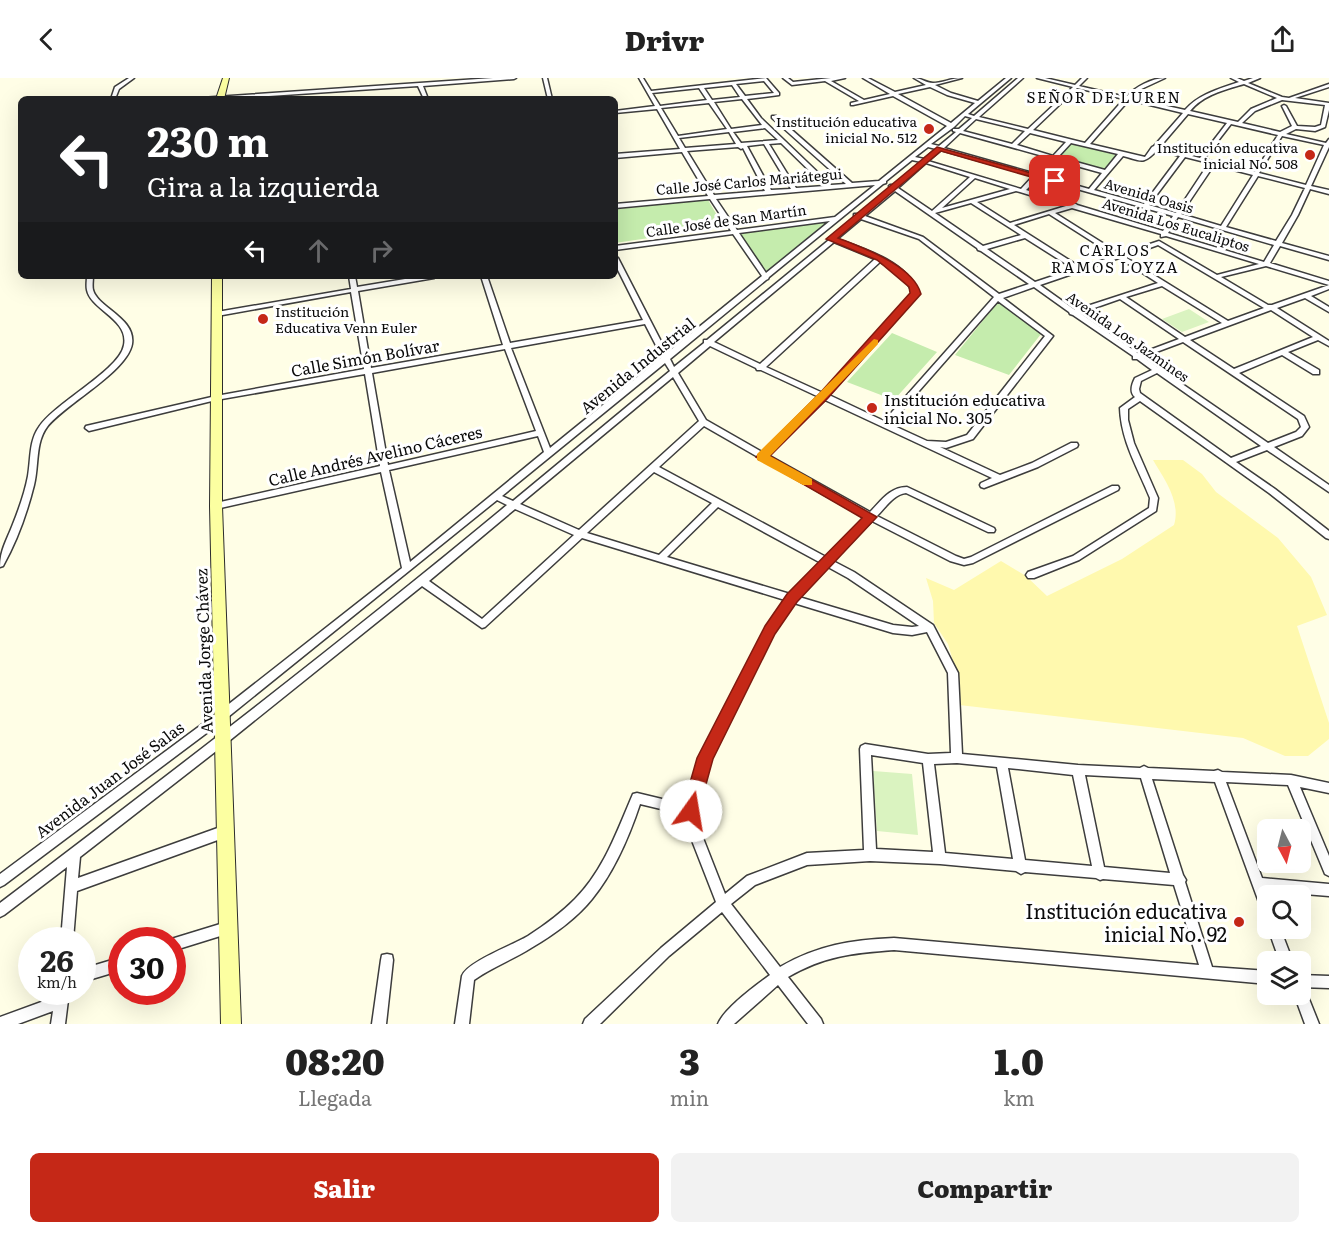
<!DOCTYPE html>
<html lang="es">
<meta charset="utf-8">
<style>
:root{--surface:#fff;--page:#f2f2f2;--text:#222;--muted:#767676;--accent:#c52817}
body{margin:0;font-family:Literata,serif;background:var(--page);color:var(--text);height:100vh;display:flex;flex-direction:column;font-size:22px;white-space:nowrap}
*{box-sizing:border-box;margin:0}
p{font-size:20px;color:var(--muted)}
.icon{flex:none;width:33px;height:33px;fill:none;stroke:currentColor;stroke-width:2;stroke-linecap:round;stroke-linejoin:round}
.map{position:relative;height:946px;overflow:hidden}
.details{display:flex;flex-direction:column;background:var(--surface);flex:1}
.details>*{flex:none}
.banner{position:absolute;left:18px;top:18px;width:600px;height:183px;border-radius:9px;box-shadow:0 6px 24px #0002;background:#202124;color:#fff;overflow:hidden}
.needle{width:39px;rotate:173deg}
.fabs{position:absolute;left:1257px;top:741px;display:grid;gap:12px}
.fabs a{display:grid;place-items:center;width:54px;height:54px;border-radius:9px;background:var(--surface);box-shadow:0 6px 24px #0002;font-size:30px}
.speed{position:absolute;left:18px;top:849px;display:flex;gap:12px;font-size:30px;font-weight:700;text-align:center}
.speed>*{display:grid;place-content:center;width:78px;height:78px;border-radius:50%;background:var(--surface);box-shadow:0 6px 24px #0002;line-height:1}
.speed small{font-size:15px;font-weight:400}
.speed .limit{border:9px solid #d22;background:#fff;color:#111}
.pin{position:absolute;display:grid;place-items:center;width:51px;height:51px;color:#fff;margin:-26px;border-radius:12px;box-shadow:0 3px 9px #0006}
.me{position:absolute;width:66px;margin:-33px;rotate:13deg;stroke-linejoin:round;filter:drop-shadow(0 0 4px #0008)}
.turn{display:flex;align-items:center;gap:21px;height:126px;padding:0 30px;font-size:27px}
.turn .icon{width:78px;height:78px;stroke-width:2.5}
.turn b{display:block;font-size:42px;line-height:51px}
.lanes{display:flex;align-items:center;height:57px;padding:0 30px;background:#0003;justify-content:center;gap:30px;direction:ltr}
.lanes .off{opacity:.35}
.eta{display:flex;justify-content:space-evenly;align-items:center;height:102px;text-align:center}
.eta b{font-size:36px;font-weight:800;line-height:42px}
.action{display:flex;gap:12px;margin-top:auto;padding:12px 30px}
.action a{flex:1;height:69px;border-radius:9px;background:var(--accent);color:#fff;font-size:24px;font-weight:800;line-height:69px;text-align:center}
.action a+a{background:var(--page);color:var(--text)}
header{display:flex;justify-content:space-between;align-items:center;height:78px;padding:0 30px;background:var(--surface);font-size:27px;font-weight:800}
.map>svg:first-child{display:block}
</style>
<header><svg class="icon" aria-label="back" viewBox="0 0 24 24"><path d="M15 5l-7 7 7 7"/></svg>Drivr<svg class="icon" aria-label="share" viewBox="0 0 24 24"><path d="M12 15V3M7 8l5-5 5 5M5 13v7h14v-7"/></svg></header>
<div class="map">
<svg width="1329" height="946" viewBox="0 0 1329 946">
<rect width="100%" height="100%" fill="#fffee6"/>
<path fill="#c5ecad" d="M1071,65L1117,77L1104,91L1057,79Z
M708,122L724,149L615,165V131Z
M828,144L765,195L739,155Z
M998,224L1041,256L1009,297L955,277Z
M892,255L937,274L894,322L847,304Z"/>
<path fill="#fff9ae" d="M1153,382H1183L1202,396L1216,414L1278,460L1311,499L1327,537L1297,548L1329,645V661L1308,678H1285L1243,660L959,627L956,593L948,566L934,545L933,523L926,500L954,512L1001,483L1026,498L1047,518L1122,481L1174,447C1181,424 1165,402 1153,382Z"/>
<path fill="#daf3c0" d="M1189,231L1209,244L1182,254L1162,241Z
M873,693L912,696L918,757L877,753Z"/>
<g fill="none" stroke-linecap="round" stroke-linejoin="round">
<g stroke="#3d3d3d" stroke-width="3">
<path id="street" d="M129,0H134L119,11L115,21H111L115,9Z
M493,0H516L514,1L423,8L428,21H424L418,8L223,21H199L201,20Z
M543,0H547L552,21H548Z
M639,0H643L651,13L766,0L779,15V17L747,21L761,40L831,107L846,106L772,40V38H776L852,105L879,103L947,48L893,18L853,27H851V25L859,23L825,3L792,7L783,0H788L793,4L831,0H845L831,3L864,22L890,16L863,0H868L895,14L926,7L914,0C921,0 926,5 933,5C942,5 952,0 962,0L935,7L951,15L978,23L1006,0H1011L968,36L974,38L1018,0H1023L979,39L1028,51L1073,9L1037,0H1045L1075,7L1082,0H1087L1079,8L1126,19C1135,9 1152,0 1165,0L1137,13L1131,20L1185,32C1199,16 1219,11 1239,4L1231,0H1237L1244,3L1253,0H1260L1248,5L1282,19L1289,20L1329,6V9L1295,20L1329,25V32L1325,49L1315,53L1296,51L1286,56L1326,65L1329,61V69L1311,108L1329,112V116L1310,111L1298,137L1282,165L1329,178V182L1280,168L1270,185L1329,203V207L1266,188L1221,199L1268,227H1272L1329,207V211L1311,218L1329,229V234L1305,220L1277,230L1329,263V268L1318,262L1288,274L1319,292V296H1313L1282,277L1239,295L1304,338L1309,349L1302,358L1274,369L1329,407V414L1267,372L1236,384L1275,411L1329,453V461L1326,460L1269,415L1140,323L1128,331V342L1134,365L1158,420L1156,433L1079,482L1034,500H1028L1026,497L1028,494L1073,478L1149,430L1150,420C1138,390 1121,363 1120,330L1135,319C1129,314 1132,306 1135,300L1152,292L1137,281H1133V278L1073,237L1070,236L1069,234L1034,209L1003,220L1053,258L973,361L946,370L940,369L1000,397L1032,385L1071,365H1077L1078,367L1077,369L1038,389L984,410L981,409L980,407L981,405L992,400L825,322L768,377L870,434C881,423 890,409 907,409L994,450L995,452L994,454H988L906,415C894,416 885,430 877,438L956,478L964,481L971,479L1112,408H1118L1119,410L1118,412L973,485L964,487L950,483L872,443L833,483L854,494L933,547L958,595L962,676L1078,687L1140,690L1144,688L1148,690L1214,693L1218,692L1222,694L1291,697L1329,705V715L1300,709L1329,778V798L1325,796L1288,707L1226,704L1262,800L1329,806V818L1266,813L1268,818V840L1264,838L1215,704L1152,701L1183,797L1186,802L1185,804L1212,889L1268,893V906L894,872C853,875 824,878 788,899L821,941L823,946H808L778,907L734,946H718C724,931 756,907 770,897L722,834L669,878L600,946H583L585,941L661,870L716,824L691,760L686,737L640,726C629,759 614,794 592,821C576,841 553,857 531,870C512,882 492,889 474,902L469,946H455L462,898C467,884 513,867 528,858C545,847 561,835 575,821C604,792 617,753 633,716L637,715L687,727L701,676L767,550L785,522L582,460L485,549L482,550L422,508L229,663L80,779L78,800L226,747L230,749L232,753L230,757L226,759L77,813L73,862H61L67,789L4,837L0,839V825C171,695 342,564 507,427L497,422L228,639L4,807L0,809V796L220,633L402,490L381,394L216,431L212,428L216,425L380,388L365,296L216,322L89,353L85,350L86,348L216,318L364,291L351,214L217,238L214,236L217,234L351,211L349,198H355L357,209L423,198H437L434,200L358,213L371,290L503,267L481,198H487L510,265L643,242L615,186V178L618,180L667,275L762,198L733,156L615,172V168L731,153L710,121L615,130V126L708,118L682,74L615,80V76L680,71L657,31L615,35V33L655,28ZM764,3L774,15L745,18L736,6ZM1244,6L1277,20L1251,31L1238,44L1190,33C1203,17 1224,12 1244,6ZM732,7L740,19L712,22L704,10ZM930,9L947,17L975,25L951,45L898,16ZM699,10L707,22L660,28L652,15ZM1077,10L1124,21L1085,65L1033,52ZM742,21L762,47L731,51L714,24ZM1129,22L1183,35L1154,68L1152,69L1145,79L1090,66ZM1282,22L1325,27L1321,47L1315,49L1297,48L1286,28L1284,27L1282,28L1292,48L1280,54L1242,45L1255,33ZM709,25L727,51L678,58L661,30ZM1188,36L1227,45L1200,80L1159,70ZM965,38L972,40L959,51H953V53L956,54L939,68L931,66L954,49ZM976,41L1025,53L1012,66L963,53ZM1231,46L1278,57L1255,94L1204,81ZM765,50L778,62L741,65L733,54ZM729,54L736,66L685,70L679,60ZM960,55L1050,80L1036,96L944,70ZM1030,55L1066,64L1053,78L1017,67ZM1282,58L1324,67L1306,107L1259,95ZM781,65L825,108L796,110L769,66ZM1071,65L1118,76L1105,92L1058,79ZM764,66L791,111L771,112L747,68ZM738,69L741,71L743,70L765,113L714,117L687,73ZM928,69L936,71L924,81L915,79ZM941,72L1033,98L1021,111L928,83ZM1157,72L1180,78L1144,126L1094,112L1123,78C1140,82 1143,88 1157,72ZM1185,79L1209,85L1176,135L1149,127ZM912,82L921,84L894,107H890L889,108L891,110L860,136H854V138L856,139L832,159L829,160V162L707,262H704V265L674,289L670,281L766,202L768,201L769,199L883,106L886,105V103ZM1055,82L1102,95L1089,111L1040,97ZM926,85L970,99L932,133L898,110ZM1214,87L1253,97L1221,148L1181,136ZM1258,98L1305,110L1292,137L1276,163L1226,149ZM975,100L1010,111L942,130ZM1038,100L1173,138L1163,153L1077,127L1076,126H1072L1026,112ZM875,107L835,139L737,152L716,121ZM895,113L977,170L978,172L981,173L1029,206L999,216L923,159L865,138ZM1016,113L1020,114L1066,128L1010,145L977,124ZM971,125L1021,157L983,168L935,135ZM1072,130L1161,156V159L1166,158L1259,186L1217,197L1159,163L1120,176L1055,135ZM1049,136L1115,178L1080,189L1014,147ZM1178,139L1274,167L1264,184L1168,155ZM861,141L919,161L994,219L884,343L829,317L919,216C909,185 866,171 837,161ZM830,143L766,195L739,155ZM1025,160L1074,191L1035,204L987,171ZM834,164L875,181L760,286L714,264ZM1158,167L1264,230L1228,243L1125,179ZM1119,180L1158,205L1075,232L1040,207ZM880,184C894,192 907,200 913,216L823,315L766,289ZM1162,208L1222,245L1185,259L1126,219ZM1120,221L1179,261L1139,276L1080,235ZM998,223L1045,258L967,357L946,364L927,363L890,346ZM1271,232L1313,259L1234,291L1190,262ZM645,246L662,279L550,370L511,270ZM1183,264L1298,341L1301,349L1296,354L1268,365L1143,279ZM710,268L756,290L757,292H761L819,319L762,374L706,342L678,295ZM505,271L536,353L388,387L372,295ZM665,285L670,293L513,423L502,418ZM1157,295L1261,368L1231,380L1140,315L1139,311L1141,303ZM673,299L699,343L579,452L520,426ZM704,348L758,379L759,381L763,382L865,440L826,479L659,389ZM538,358L544,374L410,484L389,392ZM654,394L712,425L659,477L587,455ZM718,429L821,485L790,516L667,479ZM515,431L574,457L482,541L429,503ZM828,489L848,500L919,548L912,549L893,547L799,519ZM794,525L893,555L912,557L927,554L948,595L951,675L928,676L865,666L861,668L860,671L864,772L807,775L747,798L725,816L703,760L697,733L710,681L773,556ZM871,677L923,685L933,774L876,771ZM957,685L997,689L1013,781L945,775L934,686ZM1008,690L1073,697L1092,788L1025,782ZM1085,697L1141,700L1170,795L1104,789ZM870,783L940,786L1016,793L1021,796L1025,794L1096,800L1100,802L1103,801L1174,807L1199,887L894,860C851,862 818,867 780,889L731,826L755,807L807,787Z
M87,198H93C93,202 92,208 93,212C98,230 136,240 132,266C127,294 65,326 47,349C35,365 39,388 34,407C27,435 17,463 3,488L0,489C0,472 7,462 13,446C19,431 25,414 28,398C31,381 29,363 39,349C56,324 120,292 124,267C129,241 91,232 87,212C86,208 87,202 87,198Z
M230,843L234,845L236,849L234,853L230,855L172,873V862H168Z
M1268,850H1280L1293,884H1280Z
M387,876L392,877L393,882L386,946H372L381,882L382,877Z
M122,879V892L82,904V891Z
M1300,897L1329,898V910L1300,909Z
M1300,910L1305,911L1319,946H1305L1294,916H1300Z
M55,914H69L65,946H51L53,933L18,946H0V939L55,919Z"/>
</g>
<g stroke="#2c2c2c" stroke-width="2">
<path id="secondary" d="M223,0H229L224,21H216Z
M212,198H222V428L241,946H221L210,428Z"/>
</g>
<use href="#street" fill="#fff" fill-rule="evenodd"/>
<use href="#secondary" fill="#fcffa1" fill-rule="evenodd"/>
</g>
<path fill="#c52817" stroke="#801a0f" stroke-width="1.5" d="M937,69L1060,103L1052,105L941,73L838,160C863,170 913,187 921,216L828,320L770,378L877,439L797,524L775,556L713,681L697,739L691,741L685,739L682,733L697,680L765,548L787,516L862,440L756,379L820,315L910,215L909,209L877,182L826,161Z"/>
<path fill="#f59e0b" d="M874,261L878,262V266L770,378L812,401V407H803L757,382V376Z"/>
<g fill="#c52817" stroke="#fff" stroke-width="2">
<circle cx="929" cy="51" r="6"/>
<circle cx="1310" cy="77" r="6"/>
<circle cx="263" cy="241" r="6"/>
<circle cx="872" cy="330" r="6"/>
<circle cx="1239" cy="844" r="6"/>
</g>
<g text-anchor="middle" dominant-baseline="central" stroke-width="6" stroke-linejoin="round" paint-order="stroke">
<g font-size="14" fill="#0a0a0a" stroke="#fff" text-anchor="end">
<text x="917" y="43">Institución educativa<tspan x="917" dy="16">inicial No. 512</tspan></text>
<text x="1298" y="69">Institución educativa<tspan x="1298" dy="16">inicial No. 508</tspan></text>
<text x="275" y="233" text-anchor="start">Institución<tspan x="275" dy="16">Educativa Venn Euler</tspan></text>
</g>
<g font-size="14" fill="#0a0a0a" stroke="#fff">
<text transform="translate(749 103) rotate(-5)">Calle José Carlos Mariátegui</text>
<text transform="translate(1149 117) rotate(16)">Avenida Oasis</text>
<text transform="translate(726 142) rotate(-8)">Calle José de San Martín</text>
<text transform="translate(1176 146) rotate(17)">Avenida Los Eucaliptos</text>
<text transform="translate(1128 258) rotate(35)">Avenida Los Jazmines</text>
</g>
<g font-size="15" letter-spacing="1.5" fill="#0a0a0a" stroke="#fff">
<text x="1104" y="18">SEÑOR DE LUREN</text>
<text x="1115" y="171">CARLOS<tspan x="1115" dy="17">RAMOS LOYZA</tspan></text>
</g>
<g font-size="16" fill="#0a0a0a" stroke="#fff">
<text transform="translate(365 279) rotate(-10)">Calle Simón Bolívar</text>
<text transform="translate(637 287) rotate(-39)">Avenida Industrial</text>
<text transform="translate(375 377) rotate(-13)">Calle Andrés Avelino Cáceres</text>
<text transform="translate(203 573) rotate(-92)">Avenida Jorge Chávez</text>
<text transform="translate(109 701) rotate(-37)">Avenida Juan José Salas</text>
</g>
<g font-size="16" fill="#0a0a0a" stroke="#fff" text-anchor="start">
<text x="884" y="321">Institución educativa<tspan x="884" dy="18">inicial No. 305</tspan></text>
</g>
<g font-size="20" fill="#0a0a0a" stroke="#fff" text-anchor="end">
<text x="1227" y="832">Institución educativa<tspan x="1227" dy="23">inicial No. 92</tspan></text>
</g>
</g>
</svg>
<div class="fabs">
<a><svg class="needle" viewBox="-14 -14 28 28"><path d="M0-13l5 13h-10z" fill="#e53935"/><path d="M0 13l5-13h-10z" fill="#767676"/></svg></a>
<a><svg class="icon" aria-label="search" viewBox="0 0 24 24"><circle cx="10" cy="10" r="6"/><path d="M15 15l6 6"/></svg></a>
<a><svg class="icon" aria-label="layers" viewBox="0 0 24 24"><path d="M12 4l9 5-9 5-9-5zM3 14l9 5 9-5"/></svg></a>
</div>
<div class="speed"><div>26<small>km/h</small></div><div class="limit">30</div></div>
<div class="pin" style="left:1055px;top:103px;background:#d93025"><svg class="icon" aria-label="arrive" viewBox="0 0 24 24"><path d="M6 21V4h12l-3 4 3 4H6"/></svg></div>
<svg class="me" style="left:691px;top:733px" viewBox="-20 -20 40 40"><circle r="19" fill="#fff"/><path d="M0-13L10 11 0 6-10 11z" fill="#c52817"/></svg>
<div class="banner">
<div class="turn"><svg class="icon" aria-label="left" viewBox="0 0 24 24"><path d="M17 20v-9H6M10 6l-5 5 5 5"/></svg><div><b>230 m</b>Gira a la izquierda</div></div>
<div class="lanes"><svg class="icon" aria-label="left" viewBox="0 0 24 24"><path d="M17 20v-9H6M10 6l-5 5 5 5"/></svg><svg class="icon off" aria-label="ahead" viewBox="0 0 24 24"><path d="M12 20V5M6 11l6-6 6 6"/></svg><svg class="icon off" aria-label="right" viewBox="0 0 24 24"><path d="M7 20v-9h11M14 6l5 5-5 5"/></svg></div>
</div>
</div>
<section class="details">
<div class="eta">
<div><b>08:20</b><p>Llegada</p></div>
<div><b>3</b><p>min</p></div>
<div><b>1.0</b><p>km</p></div>
</div>
<div class="action"><a>Salir</a><a>Compartir</a></div>
</section>
